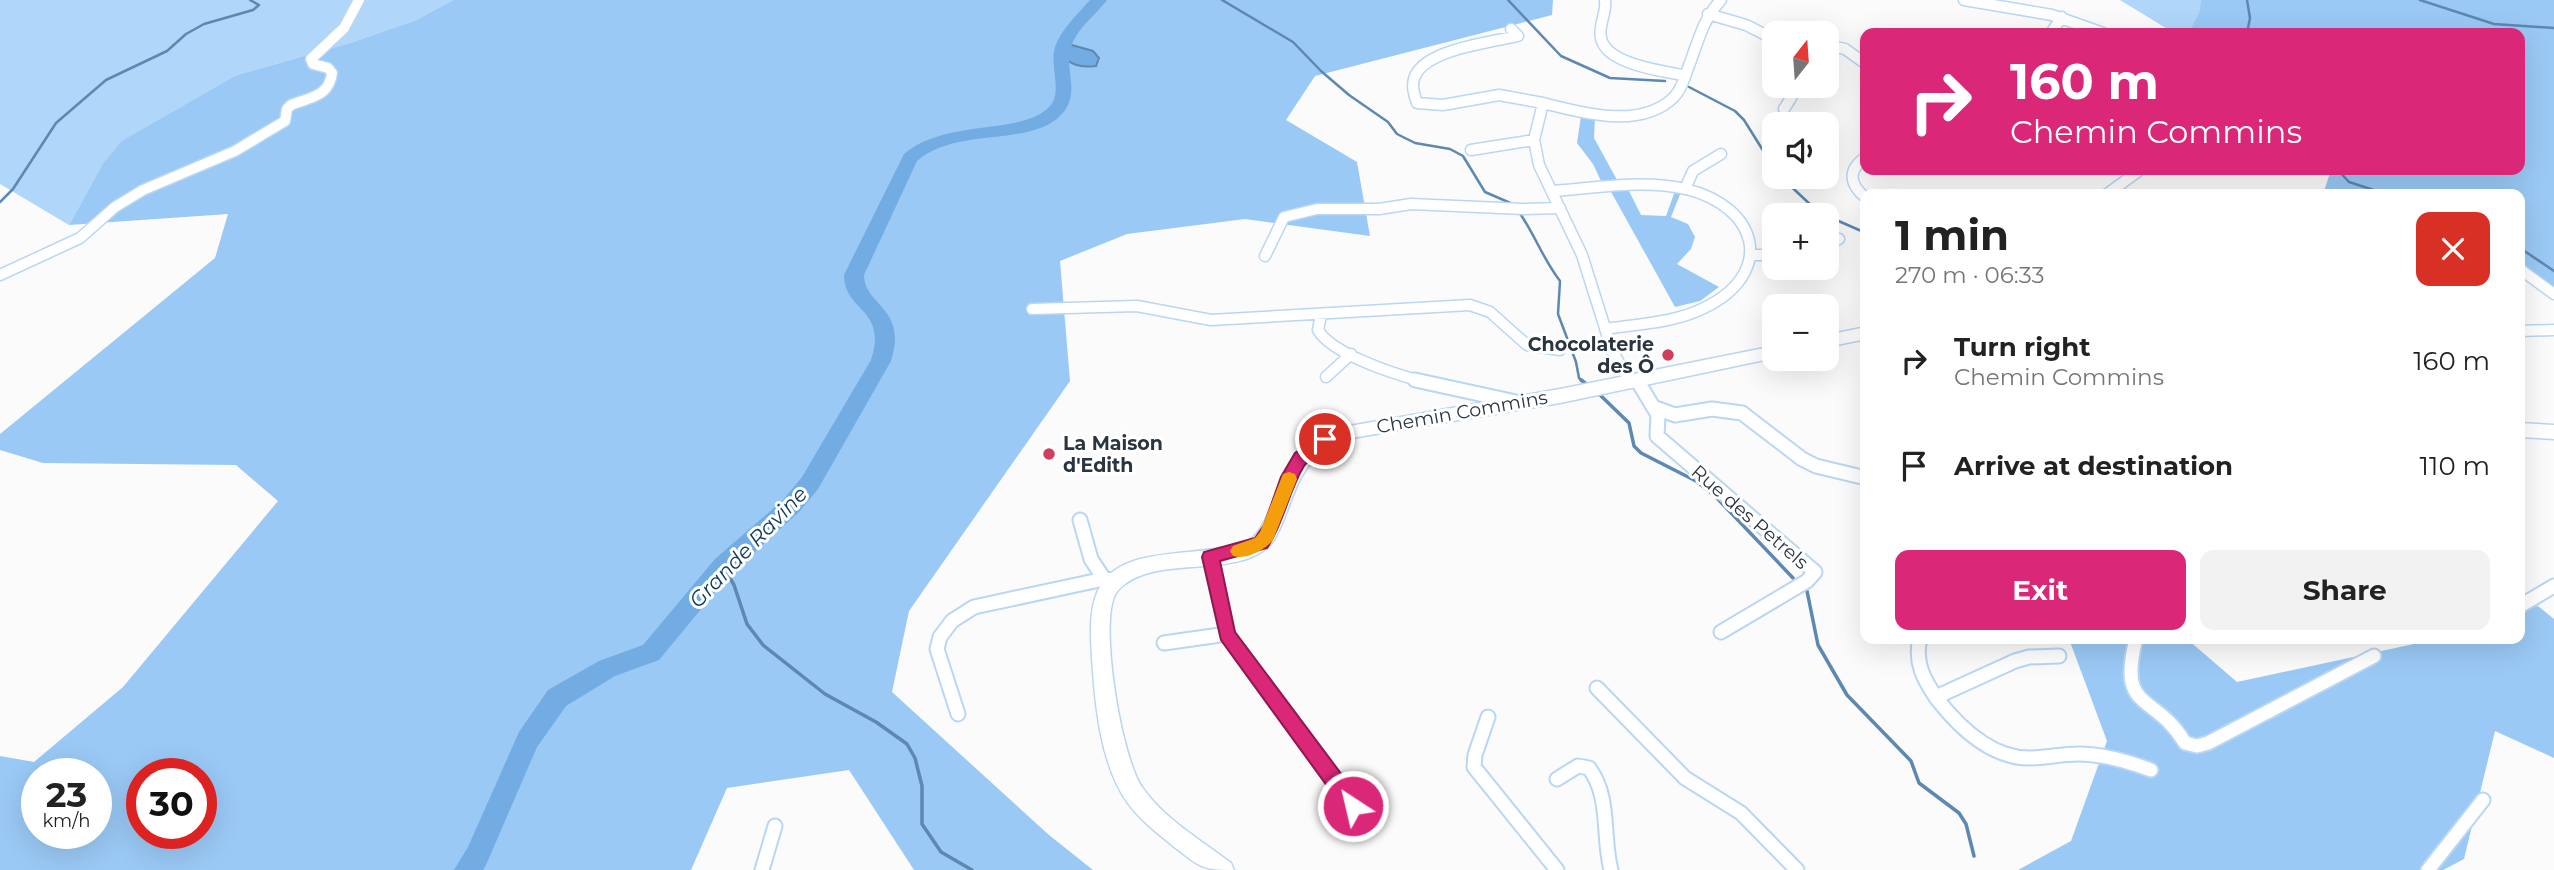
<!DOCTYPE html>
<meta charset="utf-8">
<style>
:root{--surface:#fff;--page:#f2f2f2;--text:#222;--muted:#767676;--accent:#db2777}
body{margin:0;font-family:Montserrat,sans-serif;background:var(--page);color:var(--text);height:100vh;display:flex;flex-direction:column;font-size:26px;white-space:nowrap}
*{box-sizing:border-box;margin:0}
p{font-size:23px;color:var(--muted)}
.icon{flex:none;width:38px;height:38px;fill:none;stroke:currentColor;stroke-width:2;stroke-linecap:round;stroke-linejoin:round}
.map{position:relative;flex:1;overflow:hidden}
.panel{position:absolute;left:1860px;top:189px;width:665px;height:455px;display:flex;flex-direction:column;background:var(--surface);border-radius:14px;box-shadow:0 7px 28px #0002}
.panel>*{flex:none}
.guide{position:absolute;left:1860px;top:28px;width:665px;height:147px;border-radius:14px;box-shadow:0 7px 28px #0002;background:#db2777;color:#fff;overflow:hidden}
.needle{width:46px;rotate:17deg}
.buttons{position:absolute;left:1762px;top:21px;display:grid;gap:14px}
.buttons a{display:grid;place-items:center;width:77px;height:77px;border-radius:14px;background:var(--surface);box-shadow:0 7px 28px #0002;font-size:35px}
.speed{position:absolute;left:21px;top:758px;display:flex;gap:14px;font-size:35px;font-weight:700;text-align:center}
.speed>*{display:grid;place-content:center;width:91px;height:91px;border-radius:50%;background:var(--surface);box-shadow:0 7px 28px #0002;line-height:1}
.speed small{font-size:18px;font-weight:400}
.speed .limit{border:10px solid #d22;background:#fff;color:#111}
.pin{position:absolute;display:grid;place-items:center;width:60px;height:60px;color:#fff;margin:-30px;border:4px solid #fff;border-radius:50%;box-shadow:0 2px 7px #0007}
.me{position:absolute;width:77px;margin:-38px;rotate:325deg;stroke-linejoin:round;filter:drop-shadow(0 0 5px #0008)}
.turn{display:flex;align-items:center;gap:24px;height:147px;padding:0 35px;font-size:32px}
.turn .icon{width:91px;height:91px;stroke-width:2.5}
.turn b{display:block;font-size:49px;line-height:60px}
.round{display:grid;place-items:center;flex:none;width:74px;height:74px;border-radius:14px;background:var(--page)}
.overview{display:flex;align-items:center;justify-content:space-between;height:119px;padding:0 35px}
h1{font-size:42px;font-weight:700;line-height:52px}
.action{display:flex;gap:14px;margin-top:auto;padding:14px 35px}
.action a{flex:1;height:80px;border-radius:14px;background:var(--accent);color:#fff;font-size:28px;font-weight:700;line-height:80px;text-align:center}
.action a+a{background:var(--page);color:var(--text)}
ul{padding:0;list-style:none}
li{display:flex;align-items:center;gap:21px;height:105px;padding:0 35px}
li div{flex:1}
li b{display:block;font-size:26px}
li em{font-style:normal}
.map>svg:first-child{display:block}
</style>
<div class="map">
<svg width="2554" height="870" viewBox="0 0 2554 870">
<rect width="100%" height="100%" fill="#fbfbfb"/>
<path fill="#b0d6fa" d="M0,0H453L416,20L353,42L237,75L102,165L69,225L0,184Z
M2120,0H2201L2199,12L2188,33H2174Z"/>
<path fill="#9ac9f5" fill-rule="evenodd" d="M453,0H1553L1552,15L1315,76L1286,120L1357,162L1370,236L1245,219L1127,234L1060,261L1070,381L909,611L892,692L1049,835L1093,870H914L849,770L727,788L691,870H0V756L34,762L123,687L278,501L236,465L43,463L0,450V434L215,258L228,214L69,225L102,165L122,141L237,75L353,42L416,20ZM37,774H96V833H37ZM142,774H201V833H142Z
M2201,0H2554V292L2520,266V194H2323L2331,170H2520V33H2188L2199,12Z
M1581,116L1595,118L1594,138L1617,180L1601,181L1593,164L1577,143Z
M1628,189L1641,215L1666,216L1675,191L1681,192L1671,217L1688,224L1695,237L1691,249L1677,264L1719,287L1700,301L1675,307L1610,190Z
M2538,606L2554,619V758L2495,731L2464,859L2443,870H2018L2071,841L2107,741L2069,639H2187L2237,682L2437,639H2520V612Z"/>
<path fill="#72ace2" stroke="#5c88b1" stroke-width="2" d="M1068,44L1093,51L1099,58L1096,66C1079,68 1071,65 1059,53L1060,46Z"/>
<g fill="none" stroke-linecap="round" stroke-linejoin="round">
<path stroke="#5c88b1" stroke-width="2.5" d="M1222,0L1293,42L1321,71L1349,95L1388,122L1397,134L1415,143L1450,149L1463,156L1485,192L1515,205
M1508,0L1561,56L1610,78L1665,81
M2247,0L2250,18L2247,33
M2420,0L2494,24L2554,28
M1689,87L1735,111L1744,120L1774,168
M2338,170L2349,182L2386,194
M1781,177L1814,208L1826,215
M0,202L13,189L56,123L106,80L167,51L186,34L204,24L253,10L259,5L250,0
M1519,212C1535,235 1543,259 1560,281L1558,314L1576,362L1579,378L1583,381
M1827,216L1866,233
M2520,248L2554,271"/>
<path stroke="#5c88b1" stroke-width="3.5" d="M1581,380L1588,385
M1597,392L1629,423L1634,446L1641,453L1696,481L1715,496L1793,578
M723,566L734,585L747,624L763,645L825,694L876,722L907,744L915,758L922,786V824L941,852L972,870
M1807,591L1818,645L1847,695L1911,761L1919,783L1959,813L1966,824L1974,856"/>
<path fill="#72ace2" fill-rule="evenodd" d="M1090,0H1107C1096,15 1077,28 1071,47C1064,70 1081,93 1062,114C1031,148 957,126 917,161L864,275C864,306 908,307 891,361L818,489L799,512L731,573L659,660L615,676L566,706L537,747L486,865L483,870H454L468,847L519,732L548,690L599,661L643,645L715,559L783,500L802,477L871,360C888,308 844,312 844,275L904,154C946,118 1023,136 1050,106C1063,91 1049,65 1055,47C1061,29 1078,14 1090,0Z"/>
<g stroke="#bad6f2" stroke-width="13">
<path id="street-far1" d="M1605,0C1607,13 1598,25 1601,38C1606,64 1661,71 1683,75
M1964,0L2052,15L2103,33
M1708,14L1746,25L1774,39
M1511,29L1518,36C1492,42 1427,49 1415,76C1411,85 1414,94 1417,103L1443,105L1499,95L1543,103
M2051,33L2062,17
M1827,45L1845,49L1866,64
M1784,109L1791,98L1787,86
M1471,150L1534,140
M1866,157C1847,170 1849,184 1866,198
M1685,189L1693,171L1721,154
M1553,191C1596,188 1643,179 1686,189C1759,207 1776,273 1704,308C1674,323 1637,324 1605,329
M2107,194L2140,170
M1827,246L1839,239
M1753,255H1774
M1265,256L1284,217L1317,209H1379L1411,204L1523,209L1560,208
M2520,269L2554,294
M0,275L80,238L115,207L143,190L235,151L285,121L287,109L291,105C310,97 329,97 332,73L328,68L313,64L311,59L344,28L359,0
M1032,309L1137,306L1211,320L1470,305L1490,312L1527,345L1560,350
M1321,315L1318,330C1332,354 1394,374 1421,381
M2520,331L2554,330
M1326,377L1351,354
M1629,381L1612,350L1582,255L1539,165L1534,140L1543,103C1582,113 1641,130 1674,97C1681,90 1685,78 1688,68C1698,43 1702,20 1721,0"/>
</g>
<g stroke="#bad6f2" stroke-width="17">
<path id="street" d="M1415,380L1516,402
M1637,380L1658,415L1657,436L1815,572L1807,581L1721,632
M1653,407L1675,415L1712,409L1742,413L1802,459L1816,466L1866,478
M1080,520L1091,559L1104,579
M1210,557L1227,634L1351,801L1354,812L1352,828
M2520,606L2554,586
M1920,639C1914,662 1924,680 1937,699C1959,727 1990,758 2029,758C2046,758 2061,754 2078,754C2103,754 2127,761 2151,770
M2136,639C2117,713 2155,692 2185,743L2197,746L2208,743L2374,656
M1164,643L1227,634
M1597,688L1685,778L1741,813L1797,870
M1936,697L2015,661L2029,657L2059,656
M958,714L937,649L940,637L952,621L974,607L1104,579L1116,580
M1488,717L1475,755L1474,767L1557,870
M1557,779L1578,766L1589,768C1611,797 1602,836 1611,870
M762,870L775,826
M2428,870L2483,800"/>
</g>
<g stroke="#bad6f2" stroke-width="3">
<path id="secondary" d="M1866,327V339L1827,347V335Z
M1774,346V358L1560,403L1346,439C1304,457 1299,480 1284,519C1280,528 1276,540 1268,547C1232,578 1163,556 1125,584C1122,586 1117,591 1115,595C1099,626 1122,759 1142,787C1164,819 1201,840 1231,863L1234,870C1199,870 1200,866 1173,846C1157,833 1139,819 1127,802C1100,763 1095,704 1092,658C1091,635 1088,606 1101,585C1127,542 1208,560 1249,540C1269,530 1279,474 1297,453C1308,440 1323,434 1338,428L1560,389Z
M2520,423L2554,425V439L2520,437Z"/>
</g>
<use href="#street-far1" stroke="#fff" stroke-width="10"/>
<use href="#street" stroke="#fff" stroke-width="13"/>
<use href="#secondary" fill="#fff" fill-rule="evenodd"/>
</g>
<path fill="#db2777" stroke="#8e194d" stroke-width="2" d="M1325,433L1333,439C1326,451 1312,455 1304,466C1288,492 1284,523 1267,548L1220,561L1235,632L1360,799L1363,806L1360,812L1353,815L1346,812L1221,640L1202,557L1204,552L1255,538L1264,525L1281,477L1295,453Z"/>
<path fill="#f59e0b" d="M1289,472L1295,474L1297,479L1273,540C1265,550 1246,560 1233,556L1230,551L1233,546L1255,538L1260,532L1281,479L1283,474Z"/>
<g fill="#cf3f5a" stroke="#fff" stroke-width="2.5">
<circle cx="1668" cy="355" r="7"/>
<circle cx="1049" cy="454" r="7"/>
</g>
<g text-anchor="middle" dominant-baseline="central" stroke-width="6" stroke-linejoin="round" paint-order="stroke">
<g font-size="19" font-weight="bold" fill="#2a3540" stroke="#fff" text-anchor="end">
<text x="1654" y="344">Chocolaterie<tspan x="1654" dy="22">des Ô</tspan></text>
<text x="1063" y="443" text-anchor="start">La Maison<tspan x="1063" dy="22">d'Edith</tspan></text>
</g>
<g font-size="19" fill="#2a3540" stroke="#fff">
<text transform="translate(1462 412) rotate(-10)">Chemin Commins</text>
<text transform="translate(1750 517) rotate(41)">Rue des Petrels</text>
</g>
<g font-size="21" font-style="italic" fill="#0c385b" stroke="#fff">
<text transform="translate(748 547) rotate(-46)">Grande Ravine</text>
</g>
</g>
</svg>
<div class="buttons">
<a><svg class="needle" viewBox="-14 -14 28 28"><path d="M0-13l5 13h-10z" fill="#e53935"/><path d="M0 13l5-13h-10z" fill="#767676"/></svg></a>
<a><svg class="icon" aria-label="sound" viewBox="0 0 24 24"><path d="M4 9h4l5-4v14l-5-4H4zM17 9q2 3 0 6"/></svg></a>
<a>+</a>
<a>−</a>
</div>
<div class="speed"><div>23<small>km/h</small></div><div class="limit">30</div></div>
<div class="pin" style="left:1325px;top:439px;background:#d93025"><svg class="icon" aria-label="arrive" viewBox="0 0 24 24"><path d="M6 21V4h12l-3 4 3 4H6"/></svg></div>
<svg class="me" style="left:1353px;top:806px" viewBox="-20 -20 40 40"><circle r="17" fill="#db2777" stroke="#fff" stroke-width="3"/><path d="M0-11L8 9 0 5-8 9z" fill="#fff"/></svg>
<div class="guide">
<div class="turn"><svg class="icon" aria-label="right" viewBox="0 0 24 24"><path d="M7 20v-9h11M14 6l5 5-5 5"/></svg><div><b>160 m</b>Chemin Commins</div></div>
</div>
<section class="panel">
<div class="overview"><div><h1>1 min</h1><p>270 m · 06:33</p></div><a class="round" style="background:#d93025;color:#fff"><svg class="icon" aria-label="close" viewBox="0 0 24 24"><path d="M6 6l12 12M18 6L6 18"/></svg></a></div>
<ul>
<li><svg class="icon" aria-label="right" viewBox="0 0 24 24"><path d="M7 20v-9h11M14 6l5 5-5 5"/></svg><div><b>Turn right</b><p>Chemin Commins</p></div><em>160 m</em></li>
<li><svg class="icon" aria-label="arrive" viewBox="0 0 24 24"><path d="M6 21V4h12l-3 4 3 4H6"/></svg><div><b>Arrive at destination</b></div><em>110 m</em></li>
</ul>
<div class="action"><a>Exit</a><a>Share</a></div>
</section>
</div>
